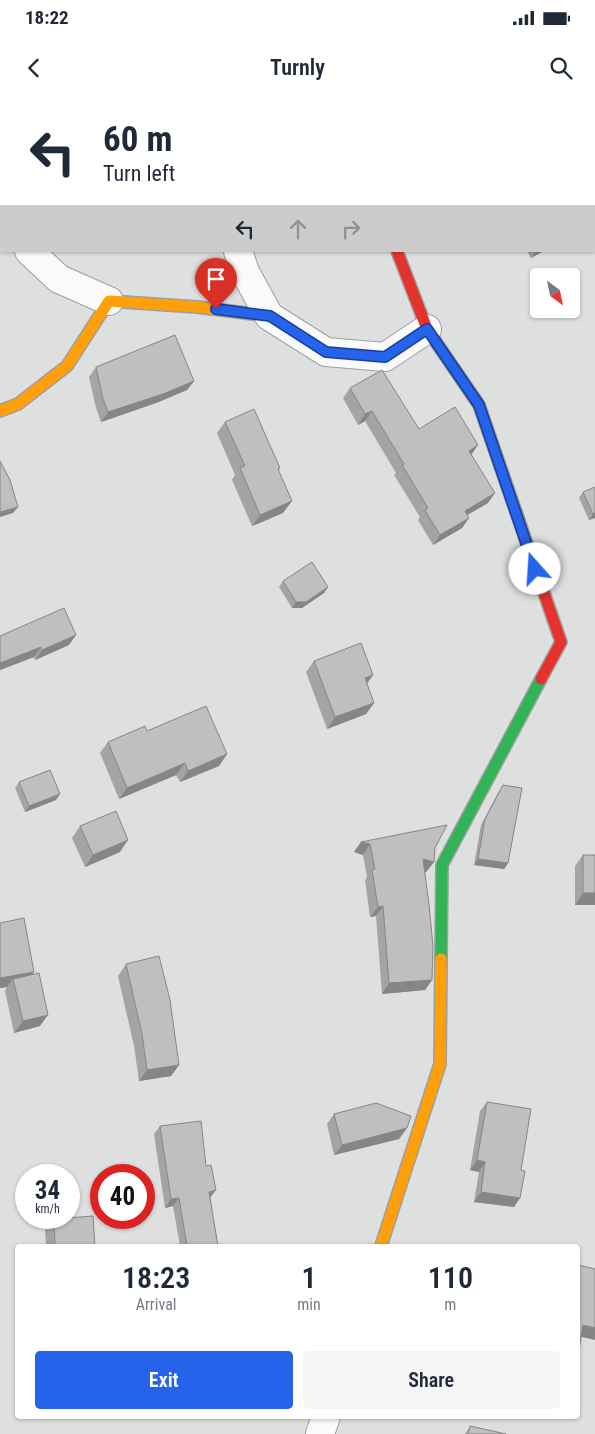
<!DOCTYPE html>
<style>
:root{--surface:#fff;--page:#f6f6f7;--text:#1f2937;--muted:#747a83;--accent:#2563eb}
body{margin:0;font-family:"Roboto Condensed",sans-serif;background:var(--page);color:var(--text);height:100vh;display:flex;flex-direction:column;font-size:19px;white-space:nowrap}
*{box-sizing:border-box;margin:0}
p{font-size:16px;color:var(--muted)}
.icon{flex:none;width:28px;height:28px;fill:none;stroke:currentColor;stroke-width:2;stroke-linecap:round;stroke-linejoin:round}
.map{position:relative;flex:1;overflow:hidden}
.panel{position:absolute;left:15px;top:1144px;width:565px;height:175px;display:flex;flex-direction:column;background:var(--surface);border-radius:5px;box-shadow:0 1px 4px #0004}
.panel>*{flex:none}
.banner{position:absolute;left:0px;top:0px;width:595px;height:152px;box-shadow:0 1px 4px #0004;background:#fff;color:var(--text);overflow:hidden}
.needle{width:32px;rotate:147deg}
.buttons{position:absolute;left:530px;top:168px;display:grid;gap:10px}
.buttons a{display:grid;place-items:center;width:50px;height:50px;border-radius:5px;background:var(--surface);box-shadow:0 1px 4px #0004;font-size:25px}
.speed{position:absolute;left:15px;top:1064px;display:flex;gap:10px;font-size:25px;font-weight:700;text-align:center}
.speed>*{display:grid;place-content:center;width:65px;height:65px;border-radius:50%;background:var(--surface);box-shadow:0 1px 4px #0004;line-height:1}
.speed small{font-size:12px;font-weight:400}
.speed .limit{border:8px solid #d22;background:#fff;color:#111}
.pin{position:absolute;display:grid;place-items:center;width:42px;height:42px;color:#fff;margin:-51px -21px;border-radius:50% 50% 50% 0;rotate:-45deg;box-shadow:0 0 5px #0007}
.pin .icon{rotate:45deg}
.me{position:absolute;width:55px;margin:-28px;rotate:341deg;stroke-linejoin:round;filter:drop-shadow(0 0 4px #0008)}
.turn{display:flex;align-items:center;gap:18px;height:105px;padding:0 20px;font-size:22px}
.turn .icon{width:65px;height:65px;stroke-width:2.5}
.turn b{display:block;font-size:35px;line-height:42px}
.lanes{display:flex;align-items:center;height:48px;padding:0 20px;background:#0003;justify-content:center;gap:25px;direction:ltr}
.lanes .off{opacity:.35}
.eta{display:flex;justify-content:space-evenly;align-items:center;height:85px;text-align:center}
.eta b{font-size:30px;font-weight:600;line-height:35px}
.button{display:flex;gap:10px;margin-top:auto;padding:10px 20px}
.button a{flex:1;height:58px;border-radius:5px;background:var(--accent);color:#fff;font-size:20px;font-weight:600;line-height:58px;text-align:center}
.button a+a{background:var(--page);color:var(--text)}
.status{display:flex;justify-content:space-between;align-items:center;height:35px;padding:0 25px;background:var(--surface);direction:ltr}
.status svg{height:14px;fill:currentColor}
header{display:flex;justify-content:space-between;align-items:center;height:65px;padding:0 20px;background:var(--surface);font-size:22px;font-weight:600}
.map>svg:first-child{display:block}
</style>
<div class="status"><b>18:22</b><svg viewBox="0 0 49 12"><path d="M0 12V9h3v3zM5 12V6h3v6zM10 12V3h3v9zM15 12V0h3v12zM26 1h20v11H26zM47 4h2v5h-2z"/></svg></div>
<header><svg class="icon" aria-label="back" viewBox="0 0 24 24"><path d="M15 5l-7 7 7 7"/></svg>Turnly<svg class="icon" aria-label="search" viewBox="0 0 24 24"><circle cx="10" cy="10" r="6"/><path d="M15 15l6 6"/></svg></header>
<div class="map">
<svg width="595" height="1334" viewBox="0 0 595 1334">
<rect width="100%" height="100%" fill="#dee0e0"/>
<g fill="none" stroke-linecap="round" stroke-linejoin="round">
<g stroke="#9d9f9f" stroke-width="30">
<path id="street" d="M339,0L340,1
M168,1L170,0
M433,1L434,0
M0,78H1
M0,111L1,126
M29,151L59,179L109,201
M238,151L245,172L269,216L326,252L385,257L427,229
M320,1334L326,1316"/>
</g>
<g stroke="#9d9f9f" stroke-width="14">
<path id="fast" d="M441,859L442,765L541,579"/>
</g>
<g stroke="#9d9f9f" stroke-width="14">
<path id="slow" d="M0,311L18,304L67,266L109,201L197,207L269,216
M381,1146L440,964L441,859"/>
</g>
<g stroke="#9d9f9f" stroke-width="14">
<path id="jam" d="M397,151L427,229L479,305L561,542L541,579"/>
</g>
<use href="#street" stroke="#fafafa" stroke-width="28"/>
<use href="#fast" stroke="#30b455" stroke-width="11"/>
<use href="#slow" stroke="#ff9f0a" stroke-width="11"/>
<use href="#jam" stroke="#e5322d" stroke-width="11"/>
</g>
<path fill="#a3a4a5" d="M35,0H98L99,1H35Z
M457,0H502L500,1H457Z
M529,0H565L566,1H530Z
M527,151H544L531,158Z
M96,267L194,281L187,290L156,303L101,322L96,308L89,277Z
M350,288L419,329L478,345L471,355L488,403L467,415L469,418L462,428L433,445L418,420L420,417L394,375L396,373L365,321L358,325L343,298Z
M225,322L280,368L279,370L283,413L252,426L232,380L235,375L217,333Z
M595,387V418L589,420L579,398L583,392Z
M283,481L328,487L324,493L302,508H292L279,487Z
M0,536L69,545L35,560L34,557L0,570Z
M314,561L373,575L367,584L374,603L366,614L327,629L306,572Z
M147,631L227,654L219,666L180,682L176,675L119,699L100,653L108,642Z
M19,682L56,700L25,712L15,688Z
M503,685L508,763L504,769L474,765L481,725L499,691Z
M80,726L120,752L85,767L72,738Z
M361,742L435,748L434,762L426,772H425L432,880L425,890L382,894L376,816L370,817L365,780L367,777L363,755L354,752Z
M583,755L595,805H575V766Z
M0,823L32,874L40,926L14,933L5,891L7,887L0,888Z
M126,864L179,965L171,976L139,981L134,946L118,876Z
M487,1002L521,1070L514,1107L474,1102L479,1072L470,1070L480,1011Z
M334,1014L407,1028L399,1039L334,1055L327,1024Z
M160,1026L210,1098L218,1146H180L173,1106L165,1108L154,1034Z
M54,1119L95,1146H46L45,1130Z
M470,1326L506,1334H465Z"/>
<path fill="#858686" d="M490,0H502L500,1H488Z
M594,124H595V132H594Z
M536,151H544L531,158Z
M194,281L187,290L156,303L101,322L108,312Z
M372,311L365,321L358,325L365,314Z
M478,345L471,355L469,351Z
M495,393L488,403L457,421L465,411Z
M292,401L283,413L252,426L260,415Z
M18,407L13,413L0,417V412Z
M595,413V418L589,420L593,414Z
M469,418L462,428L433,445L440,435Z
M328,487L324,493L302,508H292L296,502Z
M76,535L69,545L35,560L42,550Z
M41,547L34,557L0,570V563Z
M373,575L364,587L365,578Z
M374,603L366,614L327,629L335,617Z
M227,654L219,666L180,682L188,671Z
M185,663L176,675L119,699L127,688Z
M60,694L56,700L25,712L29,706Z
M128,740L120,752L85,767L93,755Z
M361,742L370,744L363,755L354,752Z
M423,759L434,762L426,772L416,769Z
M478,759L508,763L504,769L474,765Z
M583,793H595V805H575Z
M383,806L376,816L370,817L378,807Z
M34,872L26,883L13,879L7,887L0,888V878Z
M432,880L425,890L382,894L389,883Z
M48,915L40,926L14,933L23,921Z
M179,965L171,976L139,981L147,970Z
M407,1028L399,1039L334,1055L342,1045Z
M477,1060L485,1062L479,1072L470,1070Z
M216,1090L210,1098L209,1092Z
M481,1092L520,1098L514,1107L474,1102Z
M179,1098L173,1106L165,1108L171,1099Z
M583,1225L595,1228V1240L578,1236Z"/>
<path fill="#bebfc0" stroke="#858686" d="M47,0H98L99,1H48Z
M471,0H490L488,1H472Z
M540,0H565L566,1H541Z
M594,53L595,55V124H594Z
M175,235L194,281L163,294L108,312L103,299L96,267Z
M382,270L419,329L455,307L478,345L469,351L495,393L465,411L469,418L440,435L425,410L428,408L402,365L404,364L372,311L365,314L350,288Z
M254,309L280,368L278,369L292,401L260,415L240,368L245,366L225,322Z
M0,361L10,380L18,407L0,412Z
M595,387V413L593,414L583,392Z
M312,462L328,487L306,502H296L283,481Z
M64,508L76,535L42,550L41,547L0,563V536Z
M361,543L373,575L365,578L374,603L335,617L314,561Z
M206,606L227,654L188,671L185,663L127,688L108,642L145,626L147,631Z
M50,670L60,694L29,706L19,682Z
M503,685L522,688L508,763L478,759L485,719Z
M116,711L128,740L93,755L80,726Z
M447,725L435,748L434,762L423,759L429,805L433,846L432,880L389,883L383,806L378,807L372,770L375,769L370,744L361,742Z
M583,755H595V793H583Z
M24,818L34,872L0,878V823Z
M159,856L170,900L179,965L147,970L142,934L126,864Z
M39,873L48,915L23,921L13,879Z
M487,1002L531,1009L521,1070L525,1071L520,1098L481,1092L485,1062L477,1060Z
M376,1003L411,1016L407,1028L342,1045L334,1014Z
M201,1021L206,1066L211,1065L216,1090L209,1092L218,1146H187L179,1098L171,1099L160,1026Z
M93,1116L95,1146H55L54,1119Z
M578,1165L595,1169V1228L583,1225L578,1257Z
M470,1326L506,1334H468Z"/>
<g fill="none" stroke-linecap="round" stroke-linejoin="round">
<g stroke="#184099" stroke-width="12">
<path id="route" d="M216,209L270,216L326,252L385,257L427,229L479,305L535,469"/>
</g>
<use href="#route" stroke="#2563eb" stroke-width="9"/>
</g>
</svg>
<div class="buttons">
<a><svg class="needle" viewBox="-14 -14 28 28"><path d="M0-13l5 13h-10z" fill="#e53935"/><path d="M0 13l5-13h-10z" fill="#747a83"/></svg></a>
</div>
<div class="speed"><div>34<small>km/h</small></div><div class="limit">40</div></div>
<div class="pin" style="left:216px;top:209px;background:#d93025"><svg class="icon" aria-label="arrive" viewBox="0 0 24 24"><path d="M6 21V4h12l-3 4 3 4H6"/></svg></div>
<svg class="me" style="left:535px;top:469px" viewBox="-20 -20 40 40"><circle r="19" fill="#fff"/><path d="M0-13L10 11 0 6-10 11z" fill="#2563eb"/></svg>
<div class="banner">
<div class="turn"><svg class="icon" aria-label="left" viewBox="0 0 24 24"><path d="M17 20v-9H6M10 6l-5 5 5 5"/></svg><div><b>60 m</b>Turn left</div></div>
<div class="lanes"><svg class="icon" aria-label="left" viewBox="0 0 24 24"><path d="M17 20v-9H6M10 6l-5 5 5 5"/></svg><svg class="icon off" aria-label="ahead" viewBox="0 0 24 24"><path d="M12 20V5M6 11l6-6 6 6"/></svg><svg class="icon off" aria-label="right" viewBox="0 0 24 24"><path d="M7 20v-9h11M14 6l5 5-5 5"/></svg></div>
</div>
<section class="panel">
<div class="eta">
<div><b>18:23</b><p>Arrival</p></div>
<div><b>1</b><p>min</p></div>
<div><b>110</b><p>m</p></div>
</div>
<div class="button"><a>Exit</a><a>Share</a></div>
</section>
</div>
